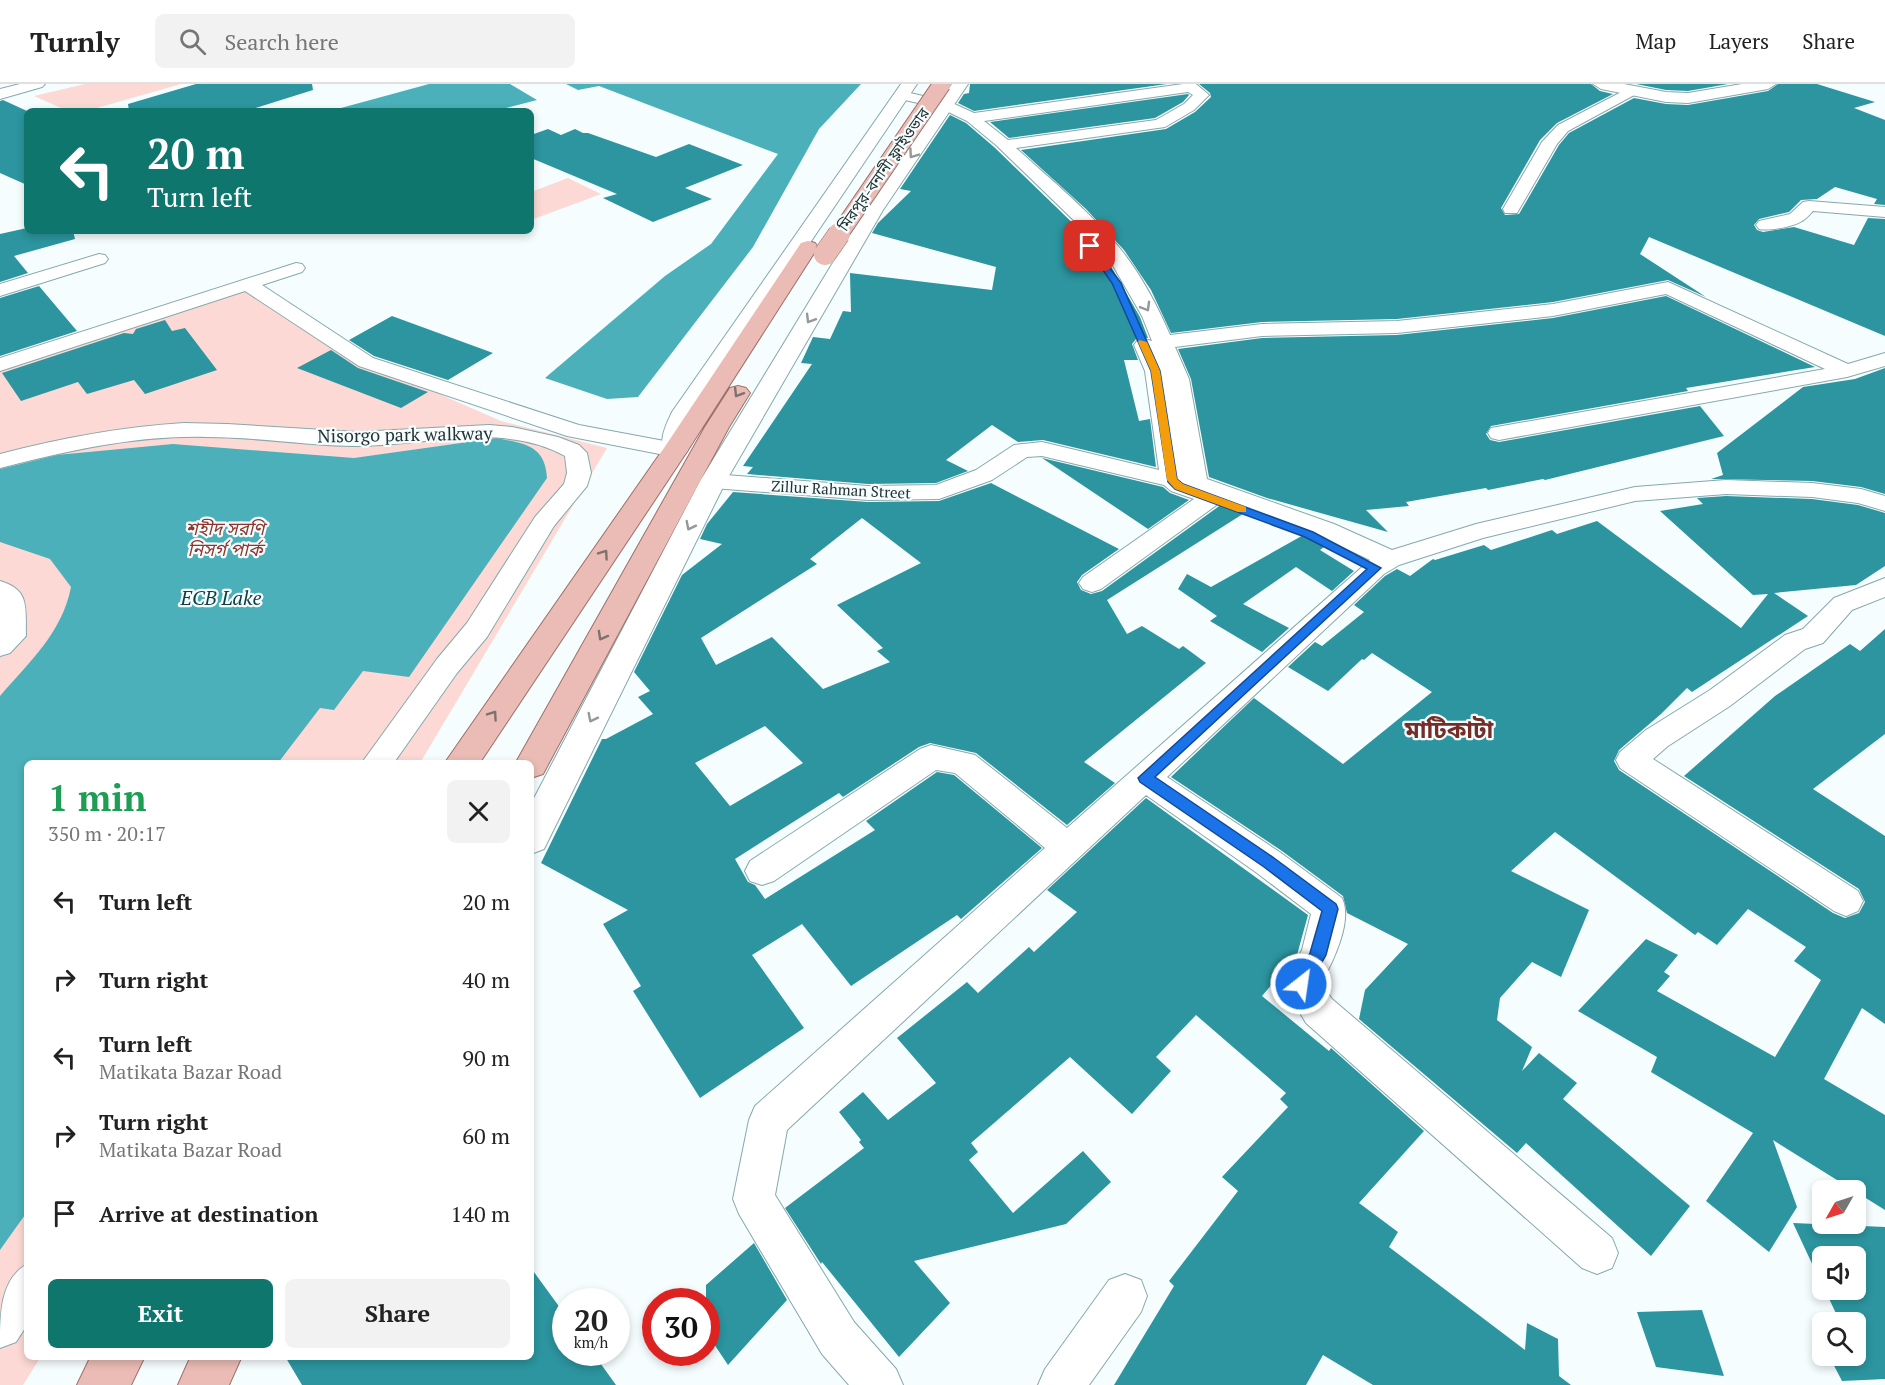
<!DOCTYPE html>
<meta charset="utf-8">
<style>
:root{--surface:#fff;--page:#f2f2f2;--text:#222;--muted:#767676;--line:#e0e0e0;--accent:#0f766e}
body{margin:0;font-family:"PT Serif","Noto Sans Bengali",serif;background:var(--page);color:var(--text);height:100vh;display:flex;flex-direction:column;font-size:22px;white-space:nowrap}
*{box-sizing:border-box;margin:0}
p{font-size:20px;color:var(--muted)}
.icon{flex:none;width:33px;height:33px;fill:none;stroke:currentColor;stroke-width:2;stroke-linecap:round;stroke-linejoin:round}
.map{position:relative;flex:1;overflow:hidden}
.details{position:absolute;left:24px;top:676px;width:510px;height:600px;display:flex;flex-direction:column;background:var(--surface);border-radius:9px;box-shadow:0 3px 9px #0003}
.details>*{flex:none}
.banner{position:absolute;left:24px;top:24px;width:510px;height:126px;border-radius:9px;box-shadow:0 3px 9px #0003;background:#0f766e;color:#fff;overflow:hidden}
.needle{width:39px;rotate:231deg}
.controls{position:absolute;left:1812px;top:1096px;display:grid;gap:12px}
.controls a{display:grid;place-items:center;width:54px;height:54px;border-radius:9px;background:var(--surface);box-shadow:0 3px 9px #0003;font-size:30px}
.speed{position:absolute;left:552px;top:1204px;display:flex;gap:12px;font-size:30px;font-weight:700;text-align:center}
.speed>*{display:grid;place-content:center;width:78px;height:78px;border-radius:50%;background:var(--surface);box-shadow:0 3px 9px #0003;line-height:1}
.speed small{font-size:15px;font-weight:400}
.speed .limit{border:9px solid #d22;background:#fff;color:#111}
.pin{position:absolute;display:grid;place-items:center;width:51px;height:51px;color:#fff;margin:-26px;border-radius:12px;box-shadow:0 3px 9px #0006}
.me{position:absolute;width:66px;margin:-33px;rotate:30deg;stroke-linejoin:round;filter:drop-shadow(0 0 4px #0008)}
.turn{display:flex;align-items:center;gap:21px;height:126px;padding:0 24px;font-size:27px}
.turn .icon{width:78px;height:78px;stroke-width:2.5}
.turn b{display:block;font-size:42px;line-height:51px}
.round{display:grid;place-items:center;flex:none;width:63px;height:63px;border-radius:9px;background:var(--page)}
.overview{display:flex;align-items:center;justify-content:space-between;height:102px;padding:0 24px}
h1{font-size:36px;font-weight:700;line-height:45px;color:#1e9e55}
.primary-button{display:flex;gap:12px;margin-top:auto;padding:12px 24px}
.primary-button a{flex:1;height:69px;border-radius:9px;background:var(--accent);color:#fff;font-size:24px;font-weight:700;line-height:69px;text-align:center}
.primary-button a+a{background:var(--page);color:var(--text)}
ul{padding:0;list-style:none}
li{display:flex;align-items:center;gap:18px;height:78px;padding:0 24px}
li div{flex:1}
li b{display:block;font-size:22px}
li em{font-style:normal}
header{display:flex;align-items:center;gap:36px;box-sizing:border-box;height:84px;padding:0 30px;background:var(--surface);border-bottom:2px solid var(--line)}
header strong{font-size:28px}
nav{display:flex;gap:33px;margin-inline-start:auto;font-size:21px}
.search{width:420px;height:54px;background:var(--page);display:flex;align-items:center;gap:15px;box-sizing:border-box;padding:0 21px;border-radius:9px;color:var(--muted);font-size:22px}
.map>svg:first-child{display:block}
</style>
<header>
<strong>Turnly</strong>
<div class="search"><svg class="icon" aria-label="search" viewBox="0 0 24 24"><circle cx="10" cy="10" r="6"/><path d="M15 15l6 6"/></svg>Search here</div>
<nav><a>Map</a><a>Layers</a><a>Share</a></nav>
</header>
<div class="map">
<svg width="1885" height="1301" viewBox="0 0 1885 1301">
<rect width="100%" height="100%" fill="#f6fdfe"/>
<path fill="#fcd9d4" d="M85,0H181L86,27H68L34,12Z
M568,94L601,110L531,136V108Z
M247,200L366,278L501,337L607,364L420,679L27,680V1274H40L23,1301H0V281Z"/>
<path fill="#4bb0b9" d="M429,0H510L537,16L494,27H330Z
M566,0H861L819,45L753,163L638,313L607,315L545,294L665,192L711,160L778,70L599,2L578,6Z
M497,354C525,360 545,361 547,394L409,593L363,587L334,626L320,624L278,679L27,680V1128L0,1166V612C30,577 62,549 71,503L50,475L0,458V385L57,371L173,360L354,374Z"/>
<path fill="#2c959f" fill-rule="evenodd" d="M196,0H312L313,6L246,27H129L128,20Z
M970,0H1167L974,27L958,19L964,10L969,9Z
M1199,0H1591L1600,7L1613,10L1557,39L1540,56L1501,124L1505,131L1519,130L1559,61L1569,49L1634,14L1666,20L1688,21L1768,7L1778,0H1817L1875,18L1854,24L1885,36V121L1874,120L1877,115L1835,103L1817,115L1801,116L1789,128L1759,135L1754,141L1757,146L1763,148L1794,143L1854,161L1868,134L1885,135V252L1649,153L1640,170L1706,213L1668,196L1553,218L1397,235L1262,238L1171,249L1151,206L1124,166L1086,125L1021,66L1166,45L1195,28L1211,13L1210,9Z
M1636,0H1728L1688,7L1666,6Z
M1188,10L1189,11L1183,18L1155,34L1009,54L990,38Z
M3,16L27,27V101L0,89V17Z
M950,31L966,39L994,63L1086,152L1106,174L1140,233L1148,254L1136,255L1132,260L1138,276H1124L1139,337L1150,335L1156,383L1043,356L1018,358L992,341L946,376L968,387L936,399L868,400L747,390L753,383L743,382L812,280L801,279L813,253L830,255L843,227L851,228L850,189L992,206L996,183L872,149L878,139L911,107L900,105Z
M548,45L561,51L575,45L583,49H588L656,73L689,60L743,81L685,104L712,115L653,138L603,114L617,110L531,74V51Z
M27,144V147H73L75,155L14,172L28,189L0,198V150Z
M39,202L77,247L0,272V214Z
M1666,212L1815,283L1686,304L1688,307L1491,342L1486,350L1490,356L1499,358L1700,322L1724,352L1545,396L1543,395L1488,406L1486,404L1406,418L1409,422L1366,426L1388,448L1267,414L1209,393L1191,295L1178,265L1262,254L1397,251L1553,234Z
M392,232L493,269L448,296L374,272L349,256Z
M165,236L172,247L185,244L217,286L145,310L134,296L87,310L78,298L21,317L2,289L124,249L133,250L136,245Z
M331,266L358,284L428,308L401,324L297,284Z
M1885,284V410L1861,403L1812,397L1711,395L1723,391L1717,369L1803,303L1855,295Z
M1042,374L1163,403L1170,409L1189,416L1148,445Z
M991,399L1119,465L1082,491L1077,498L1081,506L1091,510L1102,507L1222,420L1246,428L1107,516L1127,550L1142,542L1179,565L1183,562L1206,579L1084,678L1115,699L1067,741L976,669L930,659L919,663L843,713L839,709L735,775L748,798L755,801L765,815L875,746L866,737L937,688L954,691L1042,764L961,835L957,831L851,902L802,840L752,871L804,944L700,1014L633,907L641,902L603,840L628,826L541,779L602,655H606L653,630L638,613L650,607L634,588L682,491L722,460L700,455L707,440L733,408L868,418L939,417ZM862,434L921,479L837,521L883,564L877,567L890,578L823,605L772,553L716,581L701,554L817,480L810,475ZM765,642L803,679L730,722L695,679Z
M1726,412L1812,415L1858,421L1885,429V482L1856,501L1774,509L1808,532L1692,608L1687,604L1661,630L1619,666L1614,677L1619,686L1833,829L1845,834L1859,829L1865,818L1859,805L1684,692L1775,612L1850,560L1860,567L1885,545V650L1813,705L1885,752V940L1862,924L1824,995L1885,1031V1126L1773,1056L1797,1123L1769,1168L1706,1117L1753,1049L1651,988L1657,973L1578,927L1646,855L1678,871L1664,888L1670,892L1657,907L1775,973L1821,896L1794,877L1806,863L1748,825L1717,861L1698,848L1695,851L1555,748L1511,787L1589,826L1561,893L1532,878L1500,914L1497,936L1532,963L1522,987L1539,969L1577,999L1563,1015L1690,1122L1651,1172L1526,1059L1517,1069L1359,935L1365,906L1408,860L1347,829L1343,812L1282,767L1171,693L1254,614L1343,680L1432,608L1372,569L1364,576L1362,575L1328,607L1288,583L1315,558L1322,562L1364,528L1354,521L1385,492L1397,485L1410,492L1433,475L1435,476L1484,461L1491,466L1552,446L1557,450L1597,437L1741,544L1768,510L1753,511L1660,427L1703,420L1697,414Z
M1307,449L1329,459L1320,466L1354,487L1332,507L1296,483L1243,520L1289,544L1262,568L1210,537L1217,532L1178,505L1187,490L1211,503Z
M1146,714L1308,831L1297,871L1262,912L1329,967L1331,964L1424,1047L1359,1119L1398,1148L1389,1163L1525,1266L1527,1239L1558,1255L1559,1292L1571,1301H1373L1323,1271L1306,1301H1114L1174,1202L1169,1197L1238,1107L1222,1093L1288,1023L1280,1015L1286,1009L1196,931L1156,973L1171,987L1132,1030L1070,973L971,1059L978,1068L969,1076L1013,1129L1083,1067L1111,1098L1066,1140L914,1177L950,1219L899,1273L822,1178L821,1180L785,1124L864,1064L859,1058L861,1056L839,1028L863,1008L888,1036L936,999L897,954L967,898L978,909L1029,863L1034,868L1077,828L1047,806Z
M1793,1139L1885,1143V1295L1842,1297L1829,1272H1856V1239H1822V1259L1812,1239L1840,1238L1825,1206H1856V1173H1822V1201Z
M754,1159L787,1216L728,1281L706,1248V1201Z
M531,1184L566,1232V1269H593L616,1301H302L286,1274H531Z
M1702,1226L1724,1292L1656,1283L1637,1228Z"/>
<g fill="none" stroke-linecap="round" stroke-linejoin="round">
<g stroke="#85a9ac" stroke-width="2">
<path id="street" d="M1183,0H1196L1209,11L1194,26L1165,43L1016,64C1052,97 1092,129 1122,167C1141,191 1158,223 1170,251L1262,240L1397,237L1553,220L1668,198L1848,280L1885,269V282L1847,293L1499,356L1491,354L1488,349L1491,344L1825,285L1666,210L1553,232L1397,249L1262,252L1175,263L1189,295L1207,395L1334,440L1392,466L1476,440L1635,403L1726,396L1812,399L1861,405L1885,412V427L1858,419L1812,413L1726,410L1635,417L1483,454L1399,481L1384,490L1167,693L1281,769L1342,814C1353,837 1333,878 1321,899L1332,915L1612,1154L1618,1169L1612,1184L1597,1190L1582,1184L1306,939L1283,900L1302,866L1311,830L1257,789L1146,711L787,1046L775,1111L854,1238L896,1285L903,1301H849L822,1270L739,1130L733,1115L749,1036L755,1022L1045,764L955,689L936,686L774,797L762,801L750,797L745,787L750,777L920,665L931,661L975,671L1067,744L1370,476L1316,450L1222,417L1101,505L1092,508L1083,505L1079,499L1083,493L1194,415L1171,407L1164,401L1042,372L1027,373L992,396L939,415L868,416L713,404L705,402L701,397L705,392L713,390L868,402L936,401L976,386L1014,361L1042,358L1159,386L1145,287L1134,261L1137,257L1144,255L1152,257L1142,232L1108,173L1088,150L996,61L967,37L940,24L896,14L894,11L901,7L950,18L974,29ZM1188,8L1193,11L1184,20L1156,36L1008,56L984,37Z
M1631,3L1638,7L1636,10L1568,47L1557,60L1517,129H1505L1503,125L1542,58L1558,41Z
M1809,117L1885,123V133L1813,127C1810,130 1806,135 1802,137C1793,143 1769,147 1759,145L1756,141L1759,137L1790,130L1803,118Z
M99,170L105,171L108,175L105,179L0,212V200Z
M296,179L302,180L305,184L302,188L262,201L373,274L579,341L675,359L683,361L686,366L683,371L675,373L567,352L359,282L245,207L0,287V274Z
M184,339L227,340L357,348L489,341L512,343L558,353L579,361L587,369L591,389L587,402L554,442L487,553L457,589L393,680H361L437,575L467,539L535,433L564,400L567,389L565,372C503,337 424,362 358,362C307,362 257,353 207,353C136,351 68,367 0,384V370C61,354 121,343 184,339Z
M1885,494V513L1852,526L1823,559L1805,565L1730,622L1668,662L1653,675L1858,807L1863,817L1858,827L1846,832L1834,827L1620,684L1616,676L1620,668L1646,646L1710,606L1785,551L1803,545L1834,514Z
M0,497C31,506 25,525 26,552L10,569L0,572Z
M27,1180V1241L16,1258L0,1264C0,1229 0,1196 27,1180Z
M1125,1190L1141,1196L1147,1212L1141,1228L1089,1301H1038L1045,1285L1109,1196Z"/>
</g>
<g stroke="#85a9ac" stroke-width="2">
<path id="secondary" d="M20,0H45L42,3L0,15V5Z
M901,0H917L696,328L688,345V366L684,371L675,374L666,371C657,358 666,341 672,328Z
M952,0H968L883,126L726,397L544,765L531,770V720L700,397L865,126Z
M1593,0H1624L1666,8L1688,9L1742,0H1776L1768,5L1688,19L1666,18L1601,5Z"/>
</g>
<g stroke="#9c6f68" stroke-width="2">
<path id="primary" d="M808,157L815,159L818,163L688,366L479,680H444L664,364L801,159Z
M738,302L746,304L750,309L729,343L543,690L531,694V680H515L705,343L730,304Z
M90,1274H144L131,1301H77Z
M190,1274H241L229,1301H178Z"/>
</g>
<use href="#street" fill="#fff" fill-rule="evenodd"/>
<use href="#secondary" fill="#fff" fill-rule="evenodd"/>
<use href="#primary" fill="#eabcb5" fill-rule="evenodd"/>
<g stroke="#9c6f68" stroke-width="19" stroke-linecap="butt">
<path id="primary-bridge-far1" d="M838,152L942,0"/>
</g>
<g stroke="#9c6f68" stroke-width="23" stroke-linecap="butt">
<path id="primary-bridge" d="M825,170L839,150"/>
</g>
<use href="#primary-bridge-far1" stroke="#eabcb5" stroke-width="17"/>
<use href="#primary-bridge" stroke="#eabcb5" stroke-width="22"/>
</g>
<defs><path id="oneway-chevron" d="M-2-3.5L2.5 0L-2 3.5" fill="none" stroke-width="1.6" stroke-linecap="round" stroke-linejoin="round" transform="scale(1.5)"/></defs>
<g stroke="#92999a">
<use href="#oneway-chevron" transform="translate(913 70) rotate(125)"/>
<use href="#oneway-chevron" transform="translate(1146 223) rotate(60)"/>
<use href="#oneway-chevron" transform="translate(810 235) rotate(121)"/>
<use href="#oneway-chevron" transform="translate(690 442) rotate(117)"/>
<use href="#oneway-chevron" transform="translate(592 634) rotate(117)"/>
</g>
<g stroke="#7e716f">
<use href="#oneway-chevron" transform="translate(738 309) rotate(122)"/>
<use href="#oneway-chevron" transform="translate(604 470) rotate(-55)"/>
<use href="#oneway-chevron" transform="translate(602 552) rotate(119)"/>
<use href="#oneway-chevron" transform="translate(493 631) rotate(-55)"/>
</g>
<path fill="#1a73e8" stroke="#114b97" stroke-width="1.5" d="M1088,161H1093L1121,199L1160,287L1177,395L1183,400L1313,448L1381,484L1155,693L1274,774L1336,820L1338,825L1326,871L1307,905L1301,907L1295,905L1293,900L1310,869L1322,827L1264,783L1140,698L1138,694L1367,485L1305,453L1175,405L1168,398L1151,287L1112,199L1086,162Z"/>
<path fill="#f59e0b" d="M1139,256L1147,258L1160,287L1177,395L1183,400L1246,423V428H1238L1175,405L1167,396L1151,287L1138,258Z"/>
<g text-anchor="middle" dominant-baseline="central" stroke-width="4.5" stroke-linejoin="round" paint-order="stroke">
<g font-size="15" fill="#253335" stroke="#f6fdfe">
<text transform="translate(883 85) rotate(-55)">মিরপুর-বনানী ফ্লাইওভার</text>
<text transform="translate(841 405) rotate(3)">Zillur Rahman Street</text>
</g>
<g font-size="18" fill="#253335" stroke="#f6fdfe">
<text transform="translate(405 350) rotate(-1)">Nisorgo park walkway</text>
</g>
<g font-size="18" font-style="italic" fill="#8f352d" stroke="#f6fdfe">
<text x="225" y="444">শহীদ সরণি<tspan x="225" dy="21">নিসর্গ পার্ক</tspan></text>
</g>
<g font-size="20" font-style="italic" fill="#0e3d42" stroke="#f6fdfe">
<text x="221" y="513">ECB Lake</text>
</g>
<g font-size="24" font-weight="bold" fill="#742e27" stroke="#f6fdfe">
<text x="1449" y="645">মাটিকাটা</text>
</g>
</g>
</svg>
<div class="controls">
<a><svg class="needle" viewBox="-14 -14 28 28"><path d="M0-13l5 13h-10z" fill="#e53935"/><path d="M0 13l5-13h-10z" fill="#767676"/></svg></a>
<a><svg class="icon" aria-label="sound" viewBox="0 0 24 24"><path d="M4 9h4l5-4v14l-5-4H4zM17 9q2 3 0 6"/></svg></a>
<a><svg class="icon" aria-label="search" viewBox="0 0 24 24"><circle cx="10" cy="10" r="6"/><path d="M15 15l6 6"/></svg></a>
</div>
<div class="speed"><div>20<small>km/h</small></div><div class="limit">30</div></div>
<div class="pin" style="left:1090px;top:162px;background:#d93025"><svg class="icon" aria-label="arrive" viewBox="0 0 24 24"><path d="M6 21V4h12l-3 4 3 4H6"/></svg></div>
<svg class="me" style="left:1301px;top:900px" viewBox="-20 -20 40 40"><circle r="17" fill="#1a73e8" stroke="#fff" stroke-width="3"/><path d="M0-11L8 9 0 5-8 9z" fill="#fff"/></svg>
<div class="banner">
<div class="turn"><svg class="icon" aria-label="left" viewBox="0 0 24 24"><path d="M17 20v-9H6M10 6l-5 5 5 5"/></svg><div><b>20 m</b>Turn left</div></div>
</div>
<section class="details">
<div class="overview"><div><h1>1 min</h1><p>350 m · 20:17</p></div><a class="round"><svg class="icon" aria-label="close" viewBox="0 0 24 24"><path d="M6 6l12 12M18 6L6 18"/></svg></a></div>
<ul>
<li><svg class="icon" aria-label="left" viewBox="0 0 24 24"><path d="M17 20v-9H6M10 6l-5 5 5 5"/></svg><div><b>Turn left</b></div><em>20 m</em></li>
<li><svg class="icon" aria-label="right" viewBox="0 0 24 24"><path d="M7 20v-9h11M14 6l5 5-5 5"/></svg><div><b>Turn right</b></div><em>40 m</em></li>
<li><svg class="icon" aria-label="left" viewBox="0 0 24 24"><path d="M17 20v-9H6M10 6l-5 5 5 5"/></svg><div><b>Turn left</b><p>Matikata Bazar Road</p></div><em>90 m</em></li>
<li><svg class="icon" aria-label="right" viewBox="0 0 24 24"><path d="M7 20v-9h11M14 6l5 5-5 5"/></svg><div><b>Turn right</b><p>Matikata Bazar Road</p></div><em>60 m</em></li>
<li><svg class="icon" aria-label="arrive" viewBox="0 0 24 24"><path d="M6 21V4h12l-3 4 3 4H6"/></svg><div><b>Arrive at destination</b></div><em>140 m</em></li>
</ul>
<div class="primary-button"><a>Exit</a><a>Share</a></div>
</section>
</div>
